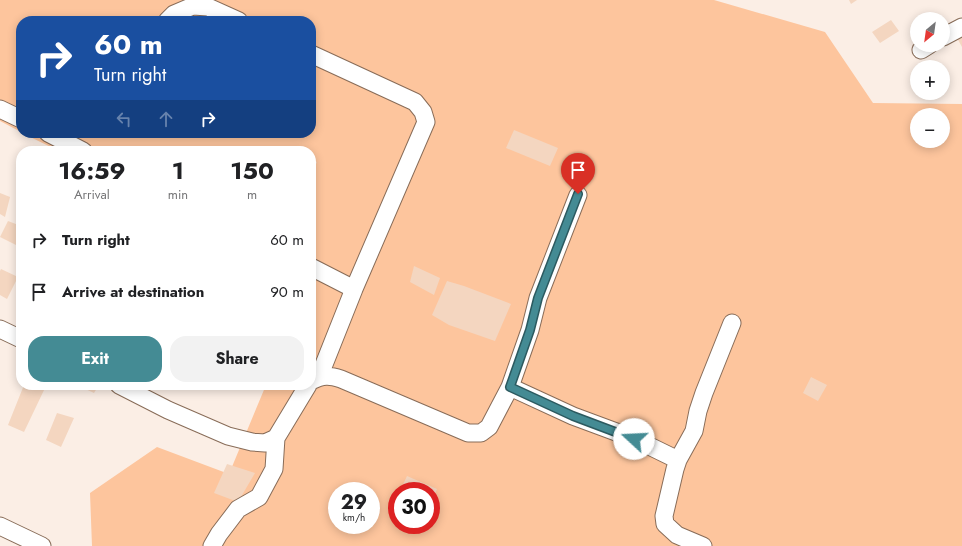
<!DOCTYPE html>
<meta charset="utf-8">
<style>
:root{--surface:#fff;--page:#f2f2f2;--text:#202124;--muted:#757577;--accent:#448b94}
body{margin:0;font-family:Jost,sans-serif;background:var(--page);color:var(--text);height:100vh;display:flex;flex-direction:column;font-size:15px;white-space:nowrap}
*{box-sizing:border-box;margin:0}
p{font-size:13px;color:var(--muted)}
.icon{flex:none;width:22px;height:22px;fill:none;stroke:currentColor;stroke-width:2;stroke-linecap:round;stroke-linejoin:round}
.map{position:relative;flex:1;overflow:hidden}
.details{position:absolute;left:16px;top:146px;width:300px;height:244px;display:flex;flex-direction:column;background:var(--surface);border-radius:16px;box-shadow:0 2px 10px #0003}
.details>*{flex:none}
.banner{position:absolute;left:16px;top:16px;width:300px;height:122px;border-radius:16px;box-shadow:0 2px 10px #0003;background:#1a4fa0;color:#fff;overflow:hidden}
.needle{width:26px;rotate:209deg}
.buttons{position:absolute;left:910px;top:12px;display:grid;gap:8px}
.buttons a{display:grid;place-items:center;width:40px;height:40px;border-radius:50%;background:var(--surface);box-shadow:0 2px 10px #0003;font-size:20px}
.speed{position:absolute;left:328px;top:482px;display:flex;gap:8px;font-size:20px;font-weight:700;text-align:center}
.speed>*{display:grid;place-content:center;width:52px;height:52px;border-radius:50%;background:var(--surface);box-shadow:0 2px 10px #0003;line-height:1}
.speed small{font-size:10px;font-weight:400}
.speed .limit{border:6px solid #d22;background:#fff;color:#111}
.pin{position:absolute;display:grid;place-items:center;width:34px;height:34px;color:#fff;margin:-41px -17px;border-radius:50% 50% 50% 0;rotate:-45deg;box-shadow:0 0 4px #0007}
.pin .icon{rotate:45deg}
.me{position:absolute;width:44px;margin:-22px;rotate:290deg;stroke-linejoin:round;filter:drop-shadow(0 0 3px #0008)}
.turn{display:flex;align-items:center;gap:14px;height:84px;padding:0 12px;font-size:18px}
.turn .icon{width:52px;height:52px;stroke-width:2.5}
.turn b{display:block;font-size:28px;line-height:34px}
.lanes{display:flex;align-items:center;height:38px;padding:0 12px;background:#0003;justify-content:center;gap:20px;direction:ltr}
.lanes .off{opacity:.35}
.eta{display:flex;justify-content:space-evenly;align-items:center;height:68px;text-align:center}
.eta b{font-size:24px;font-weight:700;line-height:28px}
.cta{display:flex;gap:8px;margin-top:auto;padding:8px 12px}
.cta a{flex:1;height:46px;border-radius:16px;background:var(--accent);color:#fff;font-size:16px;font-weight:700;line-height:46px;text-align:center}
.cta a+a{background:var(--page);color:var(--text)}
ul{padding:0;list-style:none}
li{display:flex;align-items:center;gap:12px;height:52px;padding:0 12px}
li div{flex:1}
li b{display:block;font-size:15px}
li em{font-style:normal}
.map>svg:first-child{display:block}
</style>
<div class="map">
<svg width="962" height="546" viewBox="0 0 962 546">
<rect width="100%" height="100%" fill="#fbeee5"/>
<path fill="#fdc59d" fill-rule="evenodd" d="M0,0H714L825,32L873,103L962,104V546H92L90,493L157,447L229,474L266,385H311V151H59L22,133H311V21H21V132L0,121ZM917,115H943V141H917ZM337,491H371V525H337ZM397,491H431V525H397Z"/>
<path fill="#f4d6c0" d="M849,0H857L851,4Z
M891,20L899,31L880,43L872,32Z
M962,36V47L957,38Z
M514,130L558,148L550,166L506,148Z
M311,159L317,162L311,174Z
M0,193L10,197L5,217L0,214Z
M8,221L21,226V235L16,245L0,237Z
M414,266L440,278L434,295L410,282Z
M1,269L18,277L7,299L0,295V271Z
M447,281L464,286L511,304L495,341L449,325L432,315Z
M811,377L827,385L818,401L803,393Z
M24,385H37L45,388L24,432L8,425Z
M79,385H99L94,393L79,386Z
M57,413L74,418L61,447L46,440Z
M227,464L255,473L238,502L214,493Z
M407,476L437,489L431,503V491H400Z"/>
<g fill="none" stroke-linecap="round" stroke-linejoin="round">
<g stroke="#886c58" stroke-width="19">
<path id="minor" d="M167,21L174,14L193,6L208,7L239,21
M943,37L962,27
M921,50L929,45
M311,54L415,102L423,112L426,122L354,289L319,377
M0,109L21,119
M48,133L83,151
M311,267L354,289
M0,329L21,339
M311,381C323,375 329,375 341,379L468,433H481L489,427L510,387L573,416L635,439L678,460L675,469L664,516L665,524L677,535L703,546
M119,385L168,410L228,436L252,442L265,443L276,438L308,385
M510,387L530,330L538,298L578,195
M678,460L694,431L698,411L704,393L732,323
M0,526L42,546
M212,546L219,534L238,509L259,497L274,469L276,438"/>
</g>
<use href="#minor" stroke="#fff" stroke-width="17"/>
</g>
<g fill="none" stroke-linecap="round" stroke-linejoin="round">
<g stroke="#2c5a60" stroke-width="10">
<path id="route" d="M578,194L538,298L530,330L510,387L573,416L634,439"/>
</g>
<use href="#route" stroke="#448b94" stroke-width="7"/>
</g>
</svg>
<div class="buttons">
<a><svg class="needle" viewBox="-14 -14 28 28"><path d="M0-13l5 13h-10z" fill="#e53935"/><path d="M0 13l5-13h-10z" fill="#757577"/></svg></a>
<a>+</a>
<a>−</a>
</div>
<div class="speed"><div>29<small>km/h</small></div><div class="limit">30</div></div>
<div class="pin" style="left:578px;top:194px;background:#d93025"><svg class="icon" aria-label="arrive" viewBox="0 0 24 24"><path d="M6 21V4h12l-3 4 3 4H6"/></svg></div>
<svg class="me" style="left:634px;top:439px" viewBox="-20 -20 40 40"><circle r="19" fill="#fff"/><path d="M0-13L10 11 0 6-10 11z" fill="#448b94"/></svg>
<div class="banner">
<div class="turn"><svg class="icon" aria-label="right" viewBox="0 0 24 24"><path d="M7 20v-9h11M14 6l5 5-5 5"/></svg><div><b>60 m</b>Turn right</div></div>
<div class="lanes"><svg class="icon off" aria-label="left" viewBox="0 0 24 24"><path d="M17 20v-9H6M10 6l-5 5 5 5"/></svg><svg class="icon off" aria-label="ahead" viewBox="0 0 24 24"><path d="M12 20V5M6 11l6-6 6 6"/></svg><svg class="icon" aria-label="right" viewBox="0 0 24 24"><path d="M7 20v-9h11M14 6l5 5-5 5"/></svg></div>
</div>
<section class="details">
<div class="eta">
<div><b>16:59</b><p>Arrival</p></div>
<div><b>1</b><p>min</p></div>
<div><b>150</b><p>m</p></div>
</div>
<ul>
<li><svg class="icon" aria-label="right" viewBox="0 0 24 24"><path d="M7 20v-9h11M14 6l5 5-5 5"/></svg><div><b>Turn right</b></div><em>60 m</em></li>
<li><svg class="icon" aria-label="arrive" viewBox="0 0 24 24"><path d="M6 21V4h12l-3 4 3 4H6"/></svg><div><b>Arrive at destination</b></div><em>90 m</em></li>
</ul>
<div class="cta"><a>Exit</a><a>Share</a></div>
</section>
</div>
